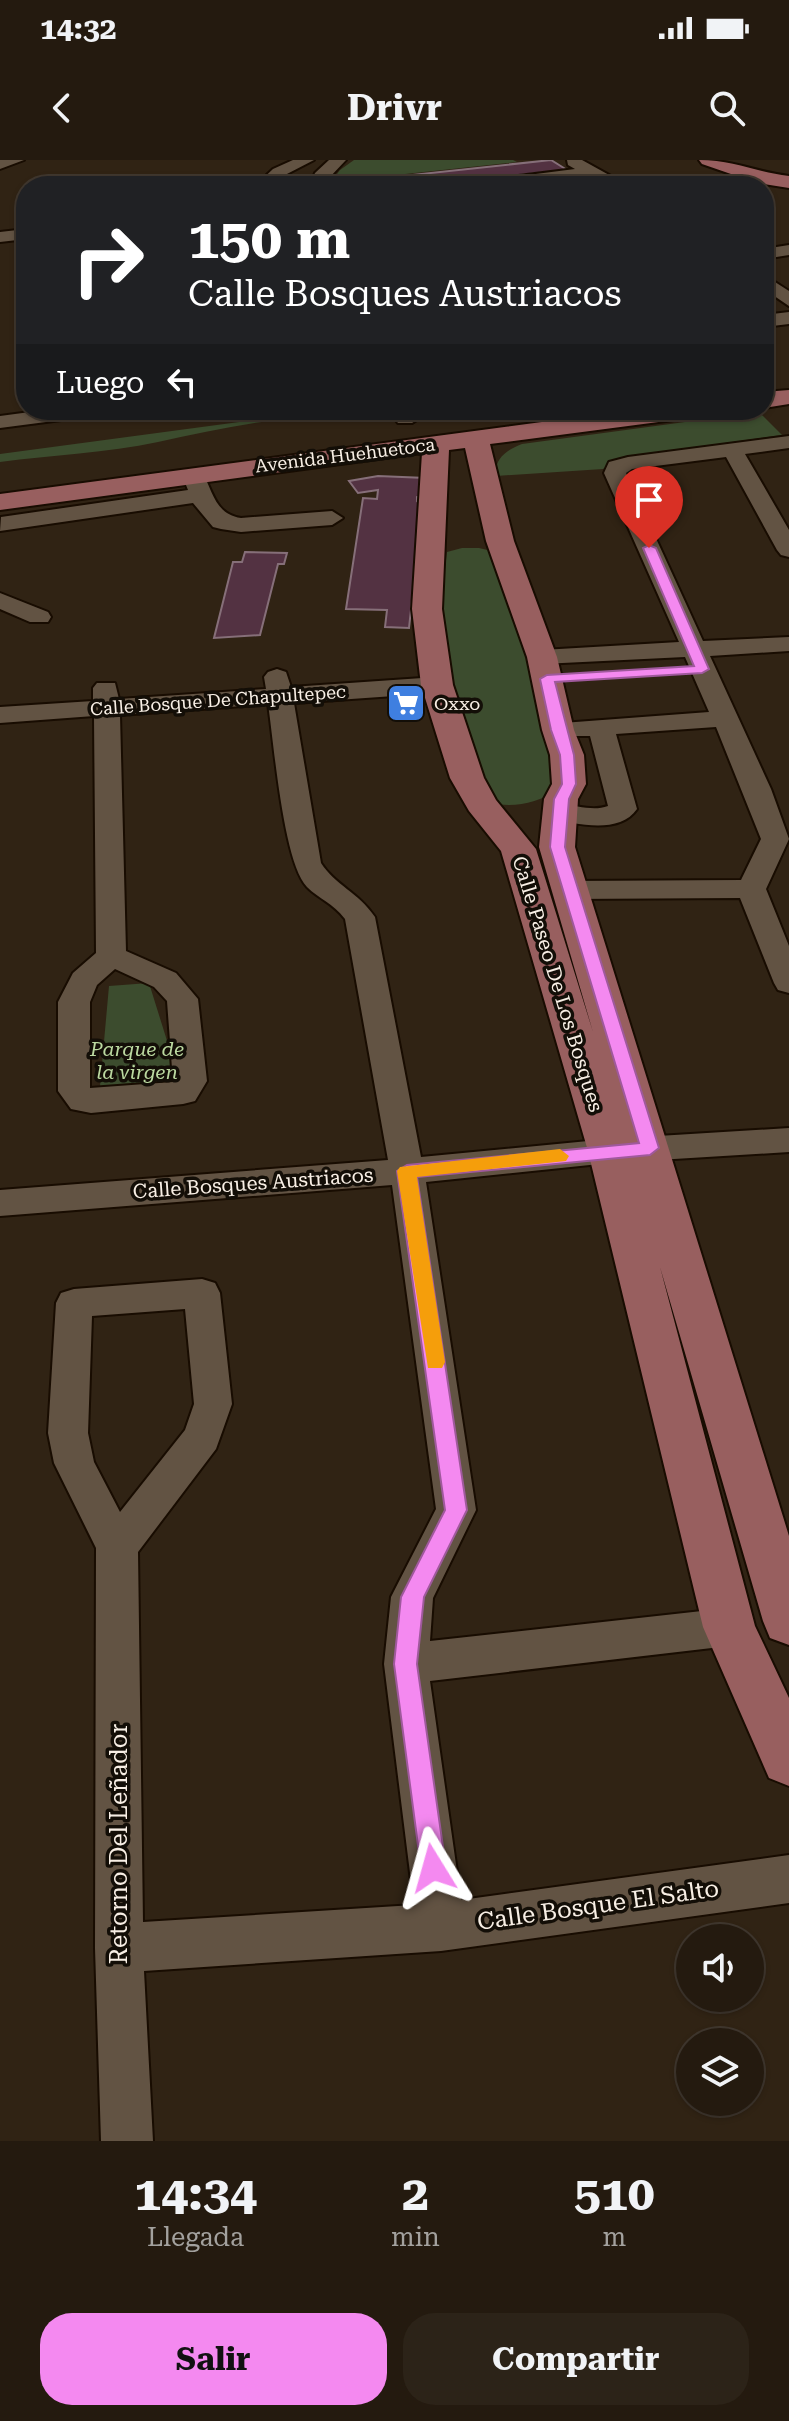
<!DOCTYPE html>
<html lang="es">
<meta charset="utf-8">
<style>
:root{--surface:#241a0f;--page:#2c2318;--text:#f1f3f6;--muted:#a3a19e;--line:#41382f;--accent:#f489f0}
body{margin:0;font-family:"Roboto Serif",serif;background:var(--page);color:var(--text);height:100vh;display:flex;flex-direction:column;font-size:30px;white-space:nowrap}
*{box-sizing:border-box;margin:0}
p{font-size:26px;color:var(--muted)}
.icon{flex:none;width:44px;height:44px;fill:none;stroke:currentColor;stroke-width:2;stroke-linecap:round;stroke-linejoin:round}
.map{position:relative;height:1981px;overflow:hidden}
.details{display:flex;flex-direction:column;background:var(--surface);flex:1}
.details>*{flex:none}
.top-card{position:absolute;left:16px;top:16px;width:758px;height:244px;border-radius:32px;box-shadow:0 2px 6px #0004,0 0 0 2px var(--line);background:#202124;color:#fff;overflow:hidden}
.tools{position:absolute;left:676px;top:1764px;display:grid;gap:16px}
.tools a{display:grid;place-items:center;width:88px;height:88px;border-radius:50%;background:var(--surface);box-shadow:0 2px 6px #0004,0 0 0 2px var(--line);font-size:40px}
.pin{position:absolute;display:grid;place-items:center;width:68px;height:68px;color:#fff;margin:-82px -34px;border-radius:50% 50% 50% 0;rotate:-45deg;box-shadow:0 0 8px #0007}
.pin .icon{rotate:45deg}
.me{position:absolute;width:88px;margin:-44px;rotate:352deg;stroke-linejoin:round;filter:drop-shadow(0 0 6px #0008)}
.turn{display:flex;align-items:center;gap:28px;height:168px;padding:0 40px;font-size:36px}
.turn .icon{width:104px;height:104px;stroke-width:2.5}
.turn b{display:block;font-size:56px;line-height:68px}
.then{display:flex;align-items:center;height:76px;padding:0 40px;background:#0003;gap:16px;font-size:30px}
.eta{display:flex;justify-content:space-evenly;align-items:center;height:136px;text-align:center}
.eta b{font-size:48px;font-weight:700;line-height:56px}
.button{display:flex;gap:16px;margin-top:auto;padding:16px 40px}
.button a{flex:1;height:92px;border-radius:32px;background:var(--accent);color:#111;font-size:32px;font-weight:700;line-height:92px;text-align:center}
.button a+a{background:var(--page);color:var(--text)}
.status{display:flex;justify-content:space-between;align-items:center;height:56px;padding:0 40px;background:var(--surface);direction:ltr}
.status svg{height:22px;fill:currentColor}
header{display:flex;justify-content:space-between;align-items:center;height:104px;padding:0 40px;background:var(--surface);font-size:36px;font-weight:700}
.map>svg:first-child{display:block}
</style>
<div class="status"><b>14:32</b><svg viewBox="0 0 49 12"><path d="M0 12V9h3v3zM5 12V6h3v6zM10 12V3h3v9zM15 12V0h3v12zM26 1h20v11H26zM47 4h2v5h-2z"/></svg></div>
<header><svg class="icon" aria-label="back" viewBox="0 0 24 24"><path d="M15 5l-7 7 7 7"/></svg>Drivr<svg class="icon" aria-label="search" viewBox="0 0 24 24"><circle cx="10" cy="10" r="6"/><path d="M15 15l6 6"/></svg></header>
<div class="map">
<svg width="789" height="1981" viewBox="0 0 789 1981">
<rect width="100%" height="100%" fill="#302314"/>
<path fill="#3c4c2e" d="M354,0H513L517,2L331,22L340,10Z
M329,250H399C374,264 341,257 315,257C262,259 208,271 158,282C107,293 52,295 0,302V294Z
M759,252L782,275L621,298L603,309L496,316C494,298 507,290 522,284Z
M462,388H479L500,393L560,629C530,647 504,650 471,637L440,449L447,392Z
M149,823L183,932L99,937L109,826Z"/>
<path fill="#533242" stroke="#866f79" stroke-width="2" d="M551,0L567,10L419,26H339L337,23Z
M378,316L426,318L428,335L417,337V341L423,340L409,468L385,467L387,450L346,449L363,338L377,339L378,330L358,333L349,321Z
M245,392L287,393L284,404H278L260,475L214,478L233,402H242Z"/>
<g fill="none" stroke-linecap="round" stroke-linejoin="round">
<g stroke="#180c01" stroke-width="4">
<path id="minor" d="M0,0H24L0,9Z
M293,0H314L285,15L273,26H255L273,9Z
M329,0H346L329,18L326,26H310L315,13Z
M567,0H582L629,26H608L590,16L516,26H471L479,21L575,9L568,5Z
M26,69V79L0,82V72Z
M789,85V95L764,99V89Z
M764,115L789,131V146L764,129Z
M789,152V164L764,167V155Z
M45,250H102L92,256L0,268V256Z
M407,250H432L412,263H398L395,259Z
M789,276V288L745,294L789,370V397L781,395L777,390L726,297L632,309L626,313L703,481L789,477V491L710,496L771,629L789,679L766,729L789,786V833L778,830L774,823L740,738L569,739L559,736L554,730L559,724L569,721L741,720L761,679L716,567L616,574L637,649C619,675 576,664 550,658L546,652L550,646C570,641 589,653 608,646L590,576H549L545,570L549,564L709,552L685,497L542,504L533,502L530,497L533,492L542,490L679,482L604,313L609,302L628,297Z
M193,309L201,310C213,330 214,354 241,358L332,351L343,358L332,365L241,372L221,369L213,367L193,343L0,371L1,357L188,330L182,315Z
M0,433L48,452L51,457L48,462H30L0,449Z
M277,509L286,512L291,527L437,517L446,520L450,525L446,530L437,533L294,543L321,703C335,725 358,732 375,757L421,997L609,979L789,968V992L609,1003L426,1022L476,1350L433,1438L430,1481L729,1448L744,1453L750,1467L744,1481L729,1486L430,1521L461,1740L789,1695V1743L441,1791L144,1811L153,1981H101L95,1788L96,1388L54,1303L48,1273L56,1143L61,1133L74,1129L202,1119L215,1123L220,1133L232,1244L216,1289L138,1392L143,1762L414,1745L384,1504L391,1437L436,1349L392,1025L0,1056V1030L388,1000L345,759C333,743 319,739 307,727C283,702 274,583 268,544L120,555L126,791L176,813L198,839L207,921L195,941L183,944L91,953L71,949L58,931V842L73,813L96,793L94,556L0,563V547L93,541V528L97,523H115L119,539L266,529L264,517L268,512ZM115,809L154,827L167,841L173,922L90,928V842L97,825ZM185,1149L194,1244L185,1270L120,1352L94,1302L88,1273L92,1156Z"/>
</g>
<g stroke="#180c01" stroke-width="4">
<path id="major" d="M699,0C733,0 756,12 789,16V28L757,23L702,4Z
M789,230V244L764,248V232Z
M632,250H702L698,255L689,258L490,284L514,381L557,497L574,570L584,595L586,624L578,639L575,687L789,1376V1485L770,1478L763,1461L660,1107L755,1466L789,1538V1626L769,1618L703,1467L588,991L501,691L469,651L450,618L421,525L412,449L422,293L0,350V334ZM465,288L486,381L527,497L542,570L550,595L552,624L544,639L539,687L593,872L536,689L496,640L484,618L453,525L442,449L449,290Z"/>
</g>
<use href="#minor" fill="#625343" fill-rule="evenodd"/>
<use href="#major" fill="#985f5f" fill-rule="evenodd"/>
</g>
<path fill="#f489f0" stroke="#9f599c" stroke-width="2" d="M649,385L656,388L709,509L702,513L555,522L574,595L576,624L569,639L565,687L659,988L650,995L417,1017L467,1350L424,1437L417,1504L446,1708L442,1717L433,1721L424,1717L421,1708L394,1504L401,1437L445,1350L397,1011L407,1005L639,983L550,687L554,639L562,624L560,595L551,570L540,519L547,515L694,506L643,388Z"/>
<path fill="#f59e0b" d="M560,989L569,996L566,1001L417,1017L445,1202L442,1208H428L397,1011L400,1007Z"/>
<defs>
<g id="supermarket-square" transform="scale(2)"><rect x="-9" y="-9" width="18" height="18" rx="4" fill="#3f7fe0" stroke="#130e07"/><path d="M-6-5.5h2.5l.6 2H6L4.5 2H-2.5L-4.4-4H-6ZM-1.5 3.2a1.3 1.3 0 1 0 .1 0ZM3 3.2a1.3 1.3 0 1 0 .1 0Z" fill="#fff"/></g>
</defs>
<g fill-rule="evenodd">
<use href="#supermarket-square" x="406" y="543"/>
</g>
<g text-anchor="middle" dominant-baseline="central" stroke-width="7" stroke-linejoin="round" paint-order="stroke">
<g font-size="18" fill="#f8efe5" stroke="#130e07">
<text transform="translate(345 295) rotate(-7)">Avenida Huehuetoca</text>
<text transform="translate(218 540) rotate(-4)">Calle Bosque De Chapultepec</text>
</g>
<g font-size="18" fill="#f8efe5" stroke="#130e07" text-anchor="start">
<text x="434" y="543">Oxxo</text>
</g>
<g font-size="20" fill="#f8efe5" stroke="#130e07">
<text transform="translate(558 824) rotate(73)">Calle Paseo De Los Bosques</text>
<text transform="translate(253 1023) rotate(-4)">Calle Bosques Austriacos</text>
</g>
<g font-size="20" font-style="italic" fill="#bbd9a0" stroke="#130e07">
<text x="137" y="889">Parque de<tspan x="137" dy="23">la virgen</tspan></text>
</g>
<g font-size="24" fill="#f8efe5" stroke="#130e07">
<text transform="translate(119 1684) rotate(-90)">Retorno Del Leñador</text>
<text transform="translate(598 1745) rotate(-8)">Calle Bosque El Salto</text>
</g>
</g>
</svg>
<div class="tools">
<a><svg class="icon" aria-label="sound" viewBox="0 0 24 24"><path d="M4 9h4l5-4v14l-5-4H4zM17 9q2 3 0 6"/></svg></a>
<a><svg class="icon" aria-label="layers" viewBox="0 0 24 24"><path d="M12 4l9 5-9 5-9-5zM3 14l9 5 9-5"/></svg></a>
</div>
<div class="pin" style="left:649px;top:388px;background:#d93025"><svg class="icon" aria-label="arrive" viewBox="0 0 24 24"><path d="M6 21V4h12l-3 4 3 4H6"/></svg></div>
<svg class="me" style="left:433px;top:1708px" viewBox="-20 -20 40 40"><path d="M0-17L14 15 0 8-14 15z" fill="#f489f0" stroke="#fff" stroke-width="4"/></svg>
<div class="top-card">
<div class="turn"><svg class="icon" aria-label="right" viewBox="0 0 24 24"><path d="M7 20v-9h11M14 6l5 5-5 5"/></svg><div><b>150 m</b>Calle Bosques Austriacos</div></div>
<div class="then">Luego<svg class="icon" aria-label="left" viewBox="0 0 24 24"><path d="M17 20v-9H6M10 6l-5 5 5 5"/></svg></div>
</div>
</div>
<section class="details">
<div class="eta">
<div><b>14:34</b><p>Llegada</p></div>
<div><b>2</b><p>min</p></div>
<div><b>510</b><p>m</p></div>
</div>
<div class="button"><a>Salir</a><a>Compartir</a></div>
</section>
